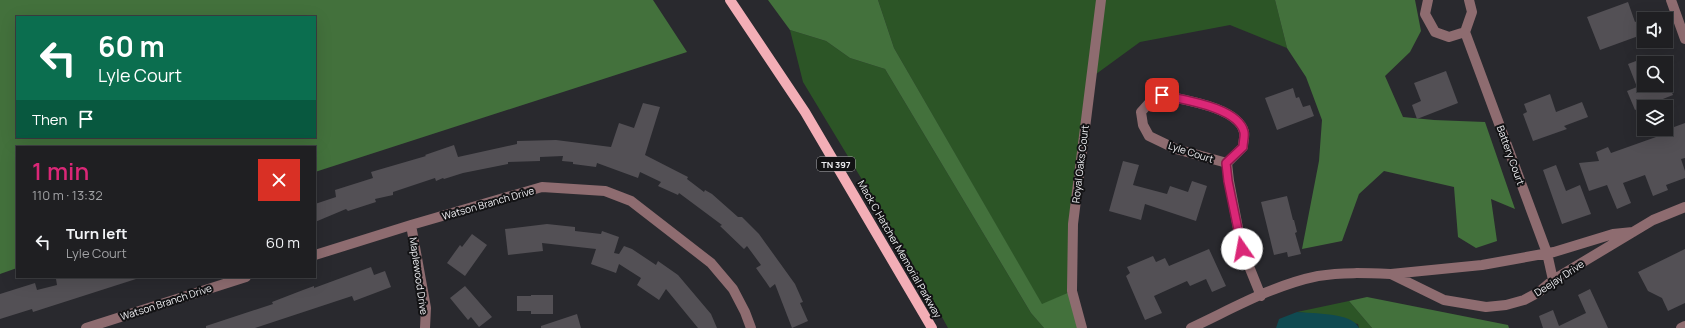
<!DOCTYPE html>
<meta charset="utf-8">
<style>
:root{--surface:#1f1f22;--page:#2c2c2f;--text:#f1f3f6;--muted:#a1a2a5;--line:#3c3d40;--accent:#db2777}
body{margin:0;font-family:Manrope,sans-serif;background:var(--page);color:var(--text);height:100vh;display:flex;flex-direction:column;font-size:15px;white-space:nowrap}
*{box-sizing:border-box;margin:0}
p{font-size:13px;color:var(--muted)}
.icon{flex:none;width:22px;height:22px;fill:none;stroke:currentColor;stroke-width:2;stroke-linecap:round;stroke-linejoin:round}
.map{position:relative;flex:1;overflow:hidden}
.side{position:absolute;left:16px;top:146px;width:300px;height:132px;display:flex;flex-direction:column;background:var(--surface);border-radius:0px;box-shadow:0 4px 16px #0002,0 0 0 1px var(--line)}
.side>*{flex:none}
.hud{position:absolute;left:16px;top:16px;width:300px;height:122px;border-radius:0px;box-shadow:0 4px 16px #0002,0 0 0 1px var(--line);background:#0b6e4f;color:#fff;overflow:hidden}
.tools{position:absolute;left:1637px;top:12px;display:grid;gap:8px}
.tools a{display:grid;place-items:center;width:36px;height:36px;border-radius:0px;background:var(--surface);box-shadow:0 4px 16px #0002,0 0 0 1px var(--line);font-size:20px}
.pin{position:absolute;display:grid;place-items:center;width:34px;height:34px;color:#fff;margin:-17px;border-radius:8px;box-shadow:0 2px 6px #0006}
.me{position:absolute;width:44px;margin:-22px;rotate:348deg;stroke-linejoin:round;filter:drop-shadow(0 0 3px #0008)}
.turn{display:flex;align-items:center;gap:14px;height:84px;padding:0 16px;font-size:18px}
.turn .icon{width:52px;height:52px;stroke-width:2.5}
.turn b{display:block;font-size:28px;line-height:34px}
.then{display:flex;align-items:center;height:38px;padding:0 16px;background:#0003;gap:8px;font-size:15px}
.round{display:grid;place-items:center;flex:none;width:42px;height:42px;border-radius:0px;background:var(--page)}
.headline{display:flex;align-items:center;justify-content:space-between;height:68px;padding:0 16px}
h1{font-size:24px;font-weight:600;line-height:30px;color:var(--accent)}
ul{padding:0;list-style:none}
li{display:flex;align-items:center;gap:12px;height:56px;padding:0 16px}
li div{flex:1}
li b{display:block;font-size:15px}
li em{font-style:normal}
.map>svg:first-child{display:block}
</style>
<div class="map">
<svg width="1685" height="328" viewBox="0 0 1685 328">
<rect width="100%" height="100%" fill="#29292e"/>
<path fill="#2c5526" d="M878,0H1275L1287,48L1230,25L1140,42L1092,77L1073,224L1072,291L1042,305L894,48Z
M790,30L826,41L850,58L885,69L1031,313L1044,328H948L910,259L803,82Z
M1349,301L1372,328H1359L1358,324L1314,314L1297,312Z"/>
<path fill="#43713c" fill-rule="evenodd" d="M0,0H653L687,52L315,172V147H17V268L0,274ZM17,17H315V137H17Z
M768,0H878L894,48L1042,304L1072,291L1082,328H1044L1031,313L885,69L850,58L826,41L790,30Z
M1275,0H1415L1421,31L1410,52L1385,76L1403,117L1434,120L1485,122L1515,209L1491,199L1497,241L1476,248L1458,237L1454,187L1384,171L1359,194L1342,241L1302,249L1319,161L1322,120L1306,77L1287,48Z
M1367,297L1508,325L1509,328H1372L1349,301Z"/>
<path fill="#104a51" d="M1297,312C1313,314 1352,312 1359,328H1276L1279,319Z"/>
<path fill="#535055" d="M1628,2L1635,22L1644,18V34L1600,50L1587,17Z
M1644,58V85H1669L1673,95L1635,110L1627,91L1637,87L1628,64Z
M1446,71L1458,103L1417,119L1412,105L1421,101L1414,83Z
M1293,88L1296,98L1299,97L1303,107L1310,105L1314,116L1277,130L1265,98Z
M1550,94L1556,112L1582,102L1588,117L1564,126L1567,129L1533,141L1523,114L1527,112L1524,104Z
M643,103L660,107L645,155L688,177L687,179L704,192L705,190L712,194L738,217H742L759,234L795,284L803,302L800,303L808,321L792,328L775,284L770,288L766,282L756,268L761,265L747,246L744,249L720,226L722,225L679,193L678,195L658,186L661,182L640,172L638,178L597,163L596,167L573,164V162L562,161L563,156L540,157V161L508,162V164L463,173L444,179L443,178L436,181L435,178L393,192V195L375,199L376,202L348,211L346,209L315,222V204L336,197L335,190L373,178L371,172L426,156L425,155L454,145L458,157L517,144V141L556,140L611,147L619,123L634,128Z
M1685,123V158L1681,159L1685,171V178L1666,185L1668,190L1653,196L1645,175L1623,183L1631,203L1617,209L1607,185L1589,191L1579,163L1599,161L1596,152L1608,147L1611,153L1656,137L1655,134Z
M1123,161L1139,165L1133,185L1167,194L1170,186L1188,192L1192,181L1207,186L1196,221L1145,204L1141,220L1109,211Z
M1556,165L1566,191L1580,185L1591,214L1562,224L1543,170Z
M1287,196L1293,220H1294L1297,232L1295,233L1301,254L1288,257L1287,252L1274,255L1261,202Z
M547,224L575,227V231L601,234L602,231L619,237L614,253L619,254L624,246L632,249L656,265L658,261L678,275L711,314L717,328H698L666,289L659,300L637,285L641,278L619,264L616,273L591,264L596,249L542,243L543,251L508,255L505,229Z
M472,234L487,245L465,276L447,263L460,245L462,247Z
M1209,249L1226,286L1212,292L1206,279L1190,286L1187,281L1154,296L1162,313L1145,320L1126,276L1130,273L1127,267L1153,256L1156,262L1165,258L1169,266Z
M1685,249V303L1668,311L1662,298L1648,291L1638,272Z
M371,267L374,275L385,271L391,287L354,301L352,296L255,328H206V326L273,304L272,302L303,290L314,286V288Z
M64,277H136V279L33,312L32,309L0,319V294L35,283L37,290L57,285L56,279Z
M465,286L492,317L479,327L471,317L468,320L450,298Z
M1590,289L1608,328H1543L1539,316L1553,310L1559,326L1586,313L1578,295Z
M531,295H553V314H531V311H517V296H531Z
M577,314L581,328H541V326Z"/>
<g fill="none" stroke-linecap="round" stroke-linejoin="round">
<path stroke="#8e6c70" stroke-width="10" d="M1428,0L1425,14L1435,32L1449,37L1465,32
M1469,0L1472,12L1465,32L1547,253L1553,280
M1671,0L1685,39
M1162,95C1183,100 1238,107 1244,132C1245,136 1243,142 1243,147L1227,163L1176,149L1149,136L1143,125L1141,112L1150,102Z
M1227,163L1229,181L1242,249L1261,296
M411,225L426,308L425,328
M1633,232L1613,234L1554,252L1482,265L1391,274L1444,300L1486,307L1506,305L1524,300L1539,292L1553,280L1653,220L1685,207
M315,255L411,225L542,187L605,191L631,201L711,263L733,289L745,312L751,328
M86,328L246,277
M1082,328L1072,291L1073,224L1101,0
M1191,328C1232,309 1273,285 1318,276C1342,272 1366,273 1391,274
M1681,328L1685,326"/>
<path stroke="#f3aeb6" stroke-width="10" d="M730,0L805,112L932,328"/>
</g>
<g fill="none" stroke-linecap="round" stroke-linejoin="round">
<g stroke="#8e194d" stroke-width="10">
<path id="route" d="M1162,95C1183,100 1238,107 1244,132C1245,136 1243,142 1243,147L1226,163L1228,181L1242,249"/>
</g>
<use href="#route" stroke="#db2777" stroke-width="7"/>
</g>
<g text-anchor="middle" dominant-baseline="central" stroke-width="4" stroke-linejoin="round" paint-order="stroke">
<rect fill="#121214" stroke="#adadb0" stroke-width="1" x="817" y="157" width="38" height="14" rx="3"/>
<g font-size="9" font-weight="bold" fill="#efeff3">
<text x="836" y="164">TN 397</text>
</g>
<g font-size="10" fill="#efeff3" stroke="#121214">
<text transform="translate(1191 152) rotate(18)">Lyle Court</text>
<text transform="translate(1511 155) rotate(70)">Battery Court</text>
<text transform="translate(1080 164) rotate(-83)">Royal Oaks Court</text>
<text transform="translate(488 203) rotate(-16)">Watson Branch Drive</text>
<text transform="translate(900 249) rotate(60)">Mack C Hatcher Memorial Parkway</text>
<text transform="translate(419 276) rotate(82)">Maplewood Drive</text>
<text transform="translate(1559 278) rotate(-33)">Deejay Drive</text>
<text transform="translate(166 302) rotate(-18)">Watson Branch Drive</text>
</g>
</g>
</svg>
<div class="tools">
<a><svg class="icon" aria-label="sound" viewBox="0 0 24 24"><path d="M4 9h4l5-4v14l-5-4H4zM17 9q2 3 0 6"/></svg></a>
<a><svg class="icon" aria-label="search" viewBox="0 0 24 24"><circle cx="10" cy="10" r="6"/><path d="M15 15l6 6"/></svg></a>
<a><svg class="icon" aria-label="layers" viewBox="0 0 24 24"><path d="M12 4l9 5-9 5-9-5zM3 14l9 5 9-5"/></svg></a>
</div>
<div class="pin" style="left:1162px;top:95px;background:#d93025"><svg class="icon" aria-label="arrive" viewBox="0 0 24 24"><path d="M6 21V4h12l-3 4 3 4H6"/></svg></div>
<svg class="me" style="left:1242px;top:249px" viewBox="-20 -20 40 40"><circle r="19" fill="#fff"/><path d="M0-13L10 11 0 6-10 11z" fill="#db2777"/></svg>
<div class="hud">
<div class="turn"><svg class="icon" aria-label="left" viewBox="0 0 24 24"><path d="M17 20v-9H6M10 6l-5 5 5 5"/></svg><div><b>60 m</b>Lyle Court</div></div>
<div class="then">Then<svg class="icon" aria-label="arrive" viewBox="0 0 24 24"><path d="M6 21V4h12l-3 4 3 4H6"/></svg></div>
</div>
<section class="side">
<div class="headline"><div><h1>1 min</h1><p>110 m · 13:32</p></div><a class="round" style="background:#d93025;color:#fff"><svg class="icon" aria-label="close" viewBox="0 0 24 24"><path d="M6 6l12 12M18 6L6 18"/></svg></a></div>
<ul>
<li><svg class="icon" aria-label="left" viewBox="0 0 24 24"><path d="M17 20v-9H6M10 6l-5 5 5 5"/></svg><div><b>Turn left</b><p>Lyle Court</p></div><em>60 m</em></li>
</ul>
</section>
</div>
